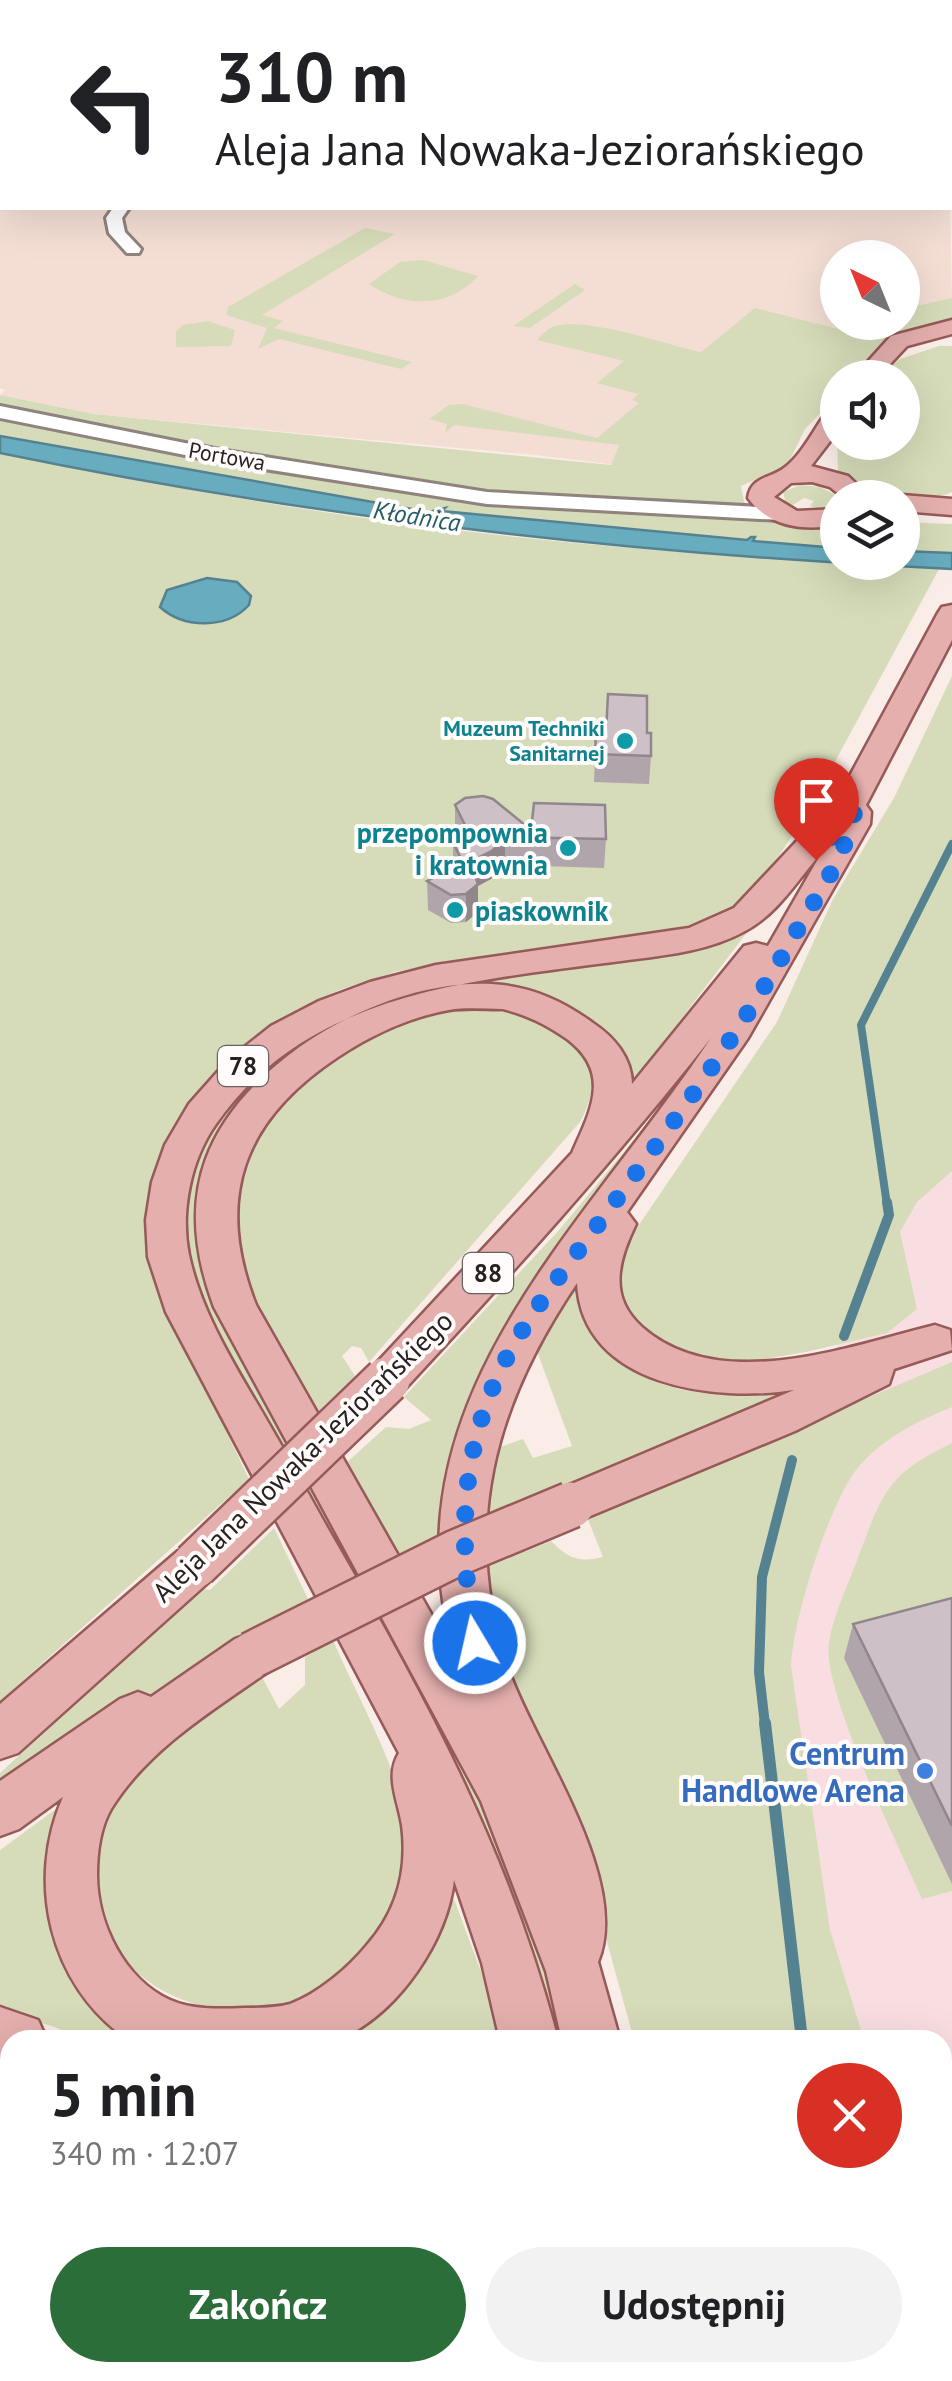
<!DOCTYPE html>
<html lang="pl">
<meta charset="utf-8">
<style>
:root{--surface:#fff;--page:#f2f2f2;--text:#202124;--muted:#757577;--accent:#2b6e39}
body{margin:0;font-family:"PT Sans",sans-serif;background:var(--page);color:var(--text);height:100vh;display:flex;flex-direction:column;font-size:38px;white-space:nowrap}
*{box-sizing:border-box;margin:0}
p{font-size:32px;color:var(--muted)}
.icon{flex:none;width:55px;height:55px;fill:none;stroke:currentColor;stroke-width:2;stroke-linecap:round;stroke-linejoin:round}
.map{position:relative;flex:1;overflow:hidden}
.drawer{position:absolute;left:0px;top:2030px;width:952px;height:352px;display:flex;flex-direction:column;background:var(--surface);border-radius:30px 30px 0 0;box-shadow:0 10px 40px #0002}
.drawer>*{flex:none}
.banner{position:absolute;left:0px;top:0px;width:952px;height:210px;box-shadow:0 10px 40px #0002;background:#fff;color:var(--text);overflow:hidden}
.needle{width:65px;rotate:317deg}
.buttons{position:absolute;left:820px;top:240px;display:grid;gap:20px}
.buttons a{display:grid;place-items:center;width:100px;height:100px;border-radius:50%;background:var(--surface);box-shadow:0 10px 40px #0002;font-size:50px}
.pin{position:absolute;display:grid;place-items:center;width:85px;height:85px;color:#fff;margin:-102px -42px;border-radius:50% 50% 50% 0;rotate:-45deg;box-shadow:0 0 10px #0007}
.pin .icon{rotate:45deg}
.me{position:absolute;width:110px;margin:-55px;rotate:351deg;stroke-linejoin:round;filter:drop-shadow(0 0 8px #0008)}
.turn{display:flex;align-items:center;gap:35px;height:210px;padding:0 50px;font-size:45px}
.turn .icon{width:130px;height:130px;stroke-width:2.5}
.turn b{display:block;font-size:70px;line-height:85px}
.round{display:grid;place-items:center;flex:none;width:105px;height:105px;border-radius:52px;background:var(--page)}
.overview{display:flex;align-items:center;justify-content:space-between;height:170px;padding:0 50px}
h1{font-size:60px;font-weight:600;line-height:75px}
.action{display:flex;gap:20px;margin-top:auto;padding:20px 50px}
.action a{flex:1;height:115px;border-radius:60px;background:var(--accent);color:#fff;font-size:40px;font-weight:600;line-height:115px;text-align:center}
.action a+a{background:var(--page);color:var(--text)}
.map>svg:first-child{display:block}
</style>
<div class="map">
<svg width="952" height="2381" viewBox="0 0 952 2381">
<rect width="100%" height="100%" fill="#faece6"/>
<path fill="#f8dee1" d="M952,1159V2381L942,2372V2040H803L759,1672L792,1460L889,1215Z"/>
<path fill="#f4ded4" d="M0,169L2,208H950V201L952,302L903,316L902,258H838V322L878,323L740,480L535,455L94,414L0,395L5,390L0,388Z"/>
<path fill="#d6dcb9" d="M0,0H952V66L950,2H2V35Z
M365,228L395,234L262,315L283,321L274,328L412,362L401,369L279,339L258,349L267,328L226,315L228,307Z
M423,260L478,276C449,309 404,308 369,284L400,262Z
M575,284L585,290L530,328L513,326Z
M952,298V322C904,330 881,338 851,377L838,378L837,396L805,429L787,466L741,486L747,515L837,527V548L429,512L0,436V395L94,414L611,465L619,445L454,425L445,433L447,424L429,419L449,405L462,404L597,438L639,403L632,400L638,394L597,383L624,361L537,340C541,336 549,327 555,326C590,317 663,344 701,352L755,308L846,331L861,323L902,322L903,309Z
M208,321L235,330L231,346L176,347V331L183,325Z
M939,346H952V492C921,507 865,487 838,472L837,433L838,442H902V378L877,377L900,359Z
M0,453C171,488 343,519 516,537C657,552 798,560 939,569L810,808L777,859L738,906L695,926L640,938L443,962L395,972L339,990L279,1020L220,1068L191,1105L152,1260L158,1288L249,1479L0,1701Z
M801,485L820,487L839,497L837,508L823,510L810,506L814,501L804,498L793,505L786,504L783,492Z
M902,522L952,524V553L903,551Z
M952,676V1171L917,1202L900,1232L917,1309L887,1333L806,1352L729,1365L657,1346L622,1307L615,1276L628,1241L777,1022L833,899L894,798Z
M748,931L634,1081L539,995L344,1022L308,1041L279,1064L199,1211L477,1786L557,1986L568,2040H547L209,1322L183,1243L184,1195L195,1155L214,1121L274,1054L401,991Z
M467,1008C531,1010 626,1040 580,1122L369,1362L361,1348L352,1346L342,1356L355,1376L316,1413C289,1367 252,1317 239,1265C205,1122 341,1025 467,1008Z
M689,1073L490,1357L468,1408L444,1538L397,1558L345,1464L386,1427L409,1429L431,1420L404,1397L560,1229Z
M575,1290L580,1292C582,1312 593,1325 604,1340C652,1406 738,1399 808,1383L784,1399L480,1523L492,1457L500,1447L523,1439L533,1458L572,1446L535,1346Z
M952,1362V1407C918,1421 887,1436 861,1464C830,1498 793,1619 791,1666L830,1930L864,2040H634L604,1931L496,1644L486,1568L551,1541C567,1558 579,1563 603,1557L587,1517Z
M952,1443V1891L922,1899C900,1849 821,1690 829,1642C834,1613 849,1583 859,1555C883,1491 888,1474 952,1443Z
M274,1528L309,1601C200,1660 100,1728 0,1802V1773L202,1589L210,1590Z
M333,1640C356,1695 402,1773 407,1831C413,1895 389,1936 341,1974C330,1983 317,1997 305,2001C233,2026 142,2004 107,1933C103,1925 96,1915 94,1906C92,1895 96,1879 97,1868C99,1830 107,1802 134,1772C171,1733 217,1704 261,1675L279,1709L305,1685V1657Z
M56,1809L61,1816L45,1863L52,1930L60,1952L142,2040H81L55,2027L0,2011V1850Z
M448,1894L454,1899L483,1977L498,2040H326L337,2035Z
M0,2060L10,2064V2372H457L461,2381H0Z
M943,2242L952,2264V2381H671L670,2372H942Z"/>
<path fill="#68acc0" stroke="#548290" stroke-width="2.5" d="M0,436L429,512L445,508L442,511L747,540L751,537H755L753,541L837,548L838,562H902L903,551L952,553V569C631,554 315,518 0,453Z
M207,578L237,582L251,596L249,605C227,629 184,629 160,607L167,590Z"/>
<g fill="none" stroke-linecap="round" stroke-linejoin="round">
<path stroke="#548290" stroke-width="8" d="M887,1205L861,1025L952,844"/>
<path stroke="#548290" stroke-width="10" d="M844,1336L889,1215L887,1202
M765,1725L759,1672L762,1577L792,1460"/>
<path stroke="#548290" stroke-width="12" d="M765,1723L802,2040
M933,2372L937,2381"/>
<g stroke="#90837d" stroke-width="6">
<path id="minor" d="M113,208H129L122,218L125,232L141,249L139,253H127L109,233L106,218Z
M0,406L220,450L487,492L780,508L791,514L780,520L487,504L220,462L0,418Z"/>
</g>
<g stroke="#965a58" stroke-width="5">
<path id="major" d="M952,320V334L907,346L877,378H853L891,336Z
M838,406V431L811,466L848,476L871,498H844L830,487L812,482L791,483L774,497L797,511L838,509V525C804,531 769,527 748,498C751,476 770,479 784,468C802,455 816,426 829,408Z
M902,495L952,499V515L902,511V498H893Z
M952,605V640L866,805L871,812L870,824L748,1038L627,1212L636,1224C618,1261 608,1297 642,1327C719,1395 847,1347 935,1325L950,1330L952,1350L894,1369L889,1384L795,1431L571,1524L555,1519L548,1505L555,1491L794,1390C716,1402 582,1387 577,1283C495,1404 459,1528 509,1671C536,1748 632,1880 598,1962L620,2040H562L546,1971L481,1801L214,1307C196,1259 188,1208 206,1159C244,1056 396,972 503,985C537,989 566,1003 593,1023C614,1037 632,1058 632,1084L744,946L756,943L768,946L822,852C798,879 778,914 745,931C705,953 658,956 613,962C469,981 307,993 216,1124C191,1159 180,1212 189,1255C202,1316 238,1370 269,1424C292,1463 313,1503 336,1543C429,1704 511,1858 558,2040H500L482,1963L454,1880C447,1941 399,2012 342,2038C330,2043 146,2042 127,2039C49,1985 26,1881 63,1797L19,1829L0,1836V1781L120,1699L138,1692L151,1697L235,1639L252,1633L269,1639L277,1655L269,1671C213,1710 148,1749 111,1809C100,1828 97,1853 97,1875C97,1923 124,1979 170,2000C192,2010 221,2009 244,2008C259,2008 276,2008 290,2004C319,1993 348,1968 367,1945C397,1911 408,1870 402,1825C398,1800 385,1776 399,1753L166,1312L148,1257L146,1220L152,1182L165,1145L189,1104L228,1060L271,1026L319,1001L370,982L436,965L689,928L734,908L839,796L938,613L942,607ZM503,1009C529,1016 545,1024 567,1039C612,1073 591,1110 572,1153L372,1368L365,1380L372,1392L387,1397L402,1392C509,1277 614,1161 711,1038C584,1229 381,1402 455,1656L256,1305C214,1198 243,1120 338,1057C371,1035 410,1017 449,1010C467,1007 485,1009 503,1009Z
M195,1545L212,1551L219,1565L212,1579L18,1753L0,1759V1704L178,1551Z
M0,2007L38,2020L47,2040H10V2067L0,2065Z
M458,2372H522L525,2381H461Z
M527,2372H654V2381H528Z"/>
</g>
<use href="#minor" fill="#fff" fill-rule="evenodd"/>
<use href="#major" fill="#e4afad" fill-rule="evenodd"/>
<g stroke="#965a58" stroke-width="50" stroke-linecap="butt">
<path id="major-bridge" d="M195,1565L387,1380
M252,1655L456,1553L571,1505"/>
</g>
<use href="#major-bridge" stroke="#e4afad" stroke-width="45"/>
</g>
<path fill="#b0a5ab" d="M596,732L647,733L651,756L649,784L594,782Z
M455,805L531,830L606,839L604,868L505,865L491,879L478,886V912L466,922L451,923L428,910L427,881L453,868V842L457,836L455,833Z
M952,1598V1884L844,1658L853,1624Z"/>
<path fill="#90868b" d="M505,837V865L491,879L478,886V912L466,922V894L469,862Z"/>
<path fill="#cdc0c7" stroke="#90868b" stroke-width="2.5" d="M608,694L647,696V733H651V756L595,754L596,732L606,733Z
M483,796L493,799L531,830L534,803L605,805L606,839L505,837L492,851L469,862L478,884L466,894L451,895L427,881L463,863L453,842L465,825L455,805L465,798Z
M952,1598V1826L853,1624Z"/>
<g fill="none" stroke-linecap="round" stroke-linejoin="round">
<path stroke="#1a73e8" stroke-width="18" stroke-dasharray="0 32.4" d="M475,1643C462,1563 458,1489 484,1411C508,1336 562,1274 608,1211C672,1124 738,1036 791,941C816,896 853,848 856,797L816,860"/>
</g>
<g fill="#0f9aa8" stroke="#fffcfb" stroke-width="4">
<circle cx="625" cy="741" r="10"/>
<circle cx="568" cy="848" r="10"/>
<circle cx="455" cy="910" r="10"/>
</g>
<circle fill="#3f7fe0" stroke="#fffcfb" stroke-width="4" cx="925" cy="1771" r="10"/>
<g text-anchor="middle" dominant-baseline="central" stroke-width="8" stroke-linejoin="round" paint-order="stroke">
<g font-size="22" fill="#27211f" stroke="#fffcfb">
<text transform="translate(227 456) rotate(10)">Portowa</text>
</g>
<g font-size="22" font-weight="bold" fill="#0d838f" stroke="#fffcfb" text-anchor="end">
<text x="605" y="728">Muzeum Techniki<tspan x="605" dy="25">Sanitarnej</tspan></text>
</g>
<g font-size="25" font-style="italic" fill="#225b6a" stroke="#fffcfb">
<text transform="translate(417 516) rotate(9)">Kłodnica</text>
</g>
<g fill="#fffcfb" stroke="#686361" stroke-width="2.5">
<rect x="218" y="1046" width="50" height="40" rx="8"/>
<rect x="463" y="1253" width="50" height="40" rx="8"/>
</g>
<g font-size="25" font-weight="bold" fill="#27211f">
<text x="243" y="1066">78</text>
<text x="488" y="1273">88</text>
</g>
<g font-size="28" font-weight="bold" fill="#0d838f" stroke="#fffcfb" text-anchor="end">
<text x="548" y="832">przepompownia<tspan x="548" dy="32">i kratownia</tspan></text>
<text x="475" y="910" text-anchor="start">piaskownik</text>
</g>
<g font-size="28" fill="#27211f" stroke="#fffcfb">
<text transform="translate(302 1456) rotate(-44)">Aleja Jana Nowaka-Jeziorańskiego</text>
</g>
<g font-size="32" font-weight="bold" fill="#366cbe" stroke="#fffcfb" text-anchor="end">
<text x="905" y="1753">Centrum<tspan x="905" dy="37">Handlowe Arena</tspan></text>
</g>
</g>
</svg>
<div class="buttons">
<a><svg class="needle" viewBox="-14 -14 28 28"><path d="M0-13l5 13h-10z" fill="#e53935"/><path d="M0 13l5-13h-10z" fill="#757577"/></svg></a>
<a><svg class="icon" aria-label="sound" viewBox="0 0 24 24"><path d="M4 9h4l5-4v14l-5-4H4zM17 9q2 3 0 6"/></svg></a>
<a><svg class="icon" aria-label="layers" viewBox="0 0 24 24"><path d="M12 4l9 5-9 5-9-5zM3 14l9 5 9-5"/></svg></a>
</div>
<div class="pin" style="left:816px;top:860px;background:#d93025"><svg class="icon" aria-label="arrive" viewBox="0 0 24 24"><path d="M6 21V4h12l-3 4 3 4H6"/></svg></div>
<svg class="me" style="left:475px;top:1643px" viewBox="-20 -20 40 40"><circle r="17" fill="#1a73e8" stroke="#fff" stroke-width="3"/><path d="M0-11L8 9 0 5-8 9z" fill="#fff"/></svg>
<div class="banner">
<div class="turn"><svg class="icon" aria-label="left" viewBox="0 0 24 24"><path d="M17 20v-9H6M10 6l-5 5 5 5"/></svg><div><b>310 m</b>Aleja Jana Nowaka-Jeziorańskiego</div></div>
</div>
<section class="drawer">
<div class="overview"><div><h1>5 min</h1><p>340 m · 12:07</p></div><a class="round" style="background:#d93025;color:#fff"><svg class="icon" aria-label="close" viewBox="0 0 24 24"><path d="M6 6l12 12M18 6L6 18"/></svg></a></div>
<div class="action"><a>Zakończ</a><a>Udostępnij</a></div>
</section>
</div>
